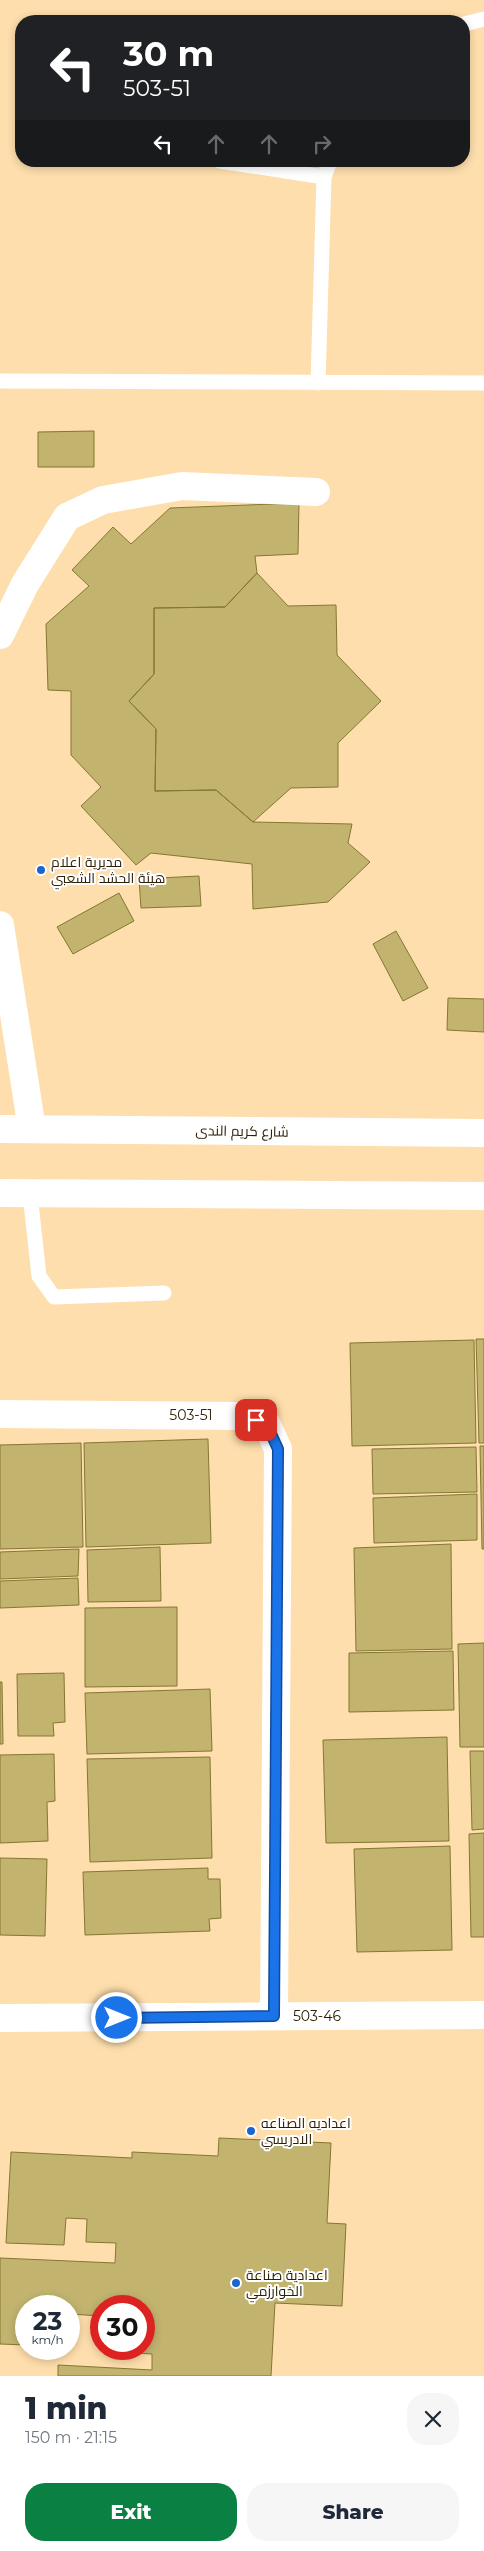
<!DOCTYPE html>
<meta charset="utf-8">
<style>
:root{--surface:#fff;--page:#f6f6f7;--text:#1f2937;--muted:#747a83;--accent:#0b8043}
body{margin:0;font-family:Montserrat,Cairo,sans-serif;background:var(--page);color:var(--text);height:100vh;display:flex;flex-direction:column;font-size:19px;white-space:nowrap}
*{box-sizing:border-box;margin:0}
p{font-size:16px;color:var(--muted)}
.icon{flex:none;width:28px;height:28px;fill:none;stroke:currentColor;stroke-width:2;stroke-linecap:round;stroke-linejoin:round}
.map{position:relative;height:2376px;overflow:hidden}
.details{display:flex;flex-direction:column;background:var(--surface);flex:1}
.details>*{flex:none}
.top-card{position:absolute;left:15px;top:15px;width:455px;height:152px;border-radius:20px;box-shadow:0 2px 8px #0003;background:#202124;color:#fff;overflow:hidden}
.speed{position:absolute;left:15px;top:2295px;display:flex;gap:10px;font-size:25px;font-weight:700;text-align:center}
.speed>*{display:grid;place-content:center;width:65px;height:65px;border-radius:50%;background:var(--surface);box-shadow:0 2px 8px #0003;line-height:1}
.speed small{font-size:12px;font-weight:400}
.speed .limit{border:8px solid #d22;background:#fff;color:#111}
.pin{position:absolute;display:grid;place-items:center;width:42px;height:42px;color:#fff;margin:-21px;border-radius:10px;box-shadow:0 2px 8px #0006}
.me{position:absolute;width:55px;margin:-28px;rotate:90deg;stroke-linejoin:round;filter:drop-shadow(0 0 4px #0008)}
.turn{display:flex;align-items:center;gap:18px;height:105px;padding:0 25px;font-size:22px}
.turn .icon{width:65px;height:65px;stroke-width:2.5}
.turn b{display:block;font-size:35px;line-height:42px}
.lanes{display:flex;align-items:center;height:48px;padding:0 25px;background:#0003;justify-content:center;gap:25px;direction:ltr}
.lanes .off{opacity:.35}
.round{display:grid;place-items:center;flex:none;width:52px;height:52px;border-radius:20px;background:var(--page)}
.overview{display:flex;align-items:center;justify-content:space-between;height:85px;padding:0 25px}
h1{font-size:30px;font-weight:800;line-height:38px}
.button{display:flex;gap:10px;margin-top:auto;padding:10px 25px}
.button a{flex:1;height:58px;border-radius:20px;background:var(--accent);color:#fff;font-size:20px;font-weight:800;line-height:58px;text-align:center}
.button a+a{background:var(--page);color:var(--text)}
.map>svg:first-child{display:block}
</style>
<div class="map">
<svg width="484" height="2376" viewBox="0 0 484 2376">
<rect width="100%" height="100%" fill="#fedeac"/>
<path fill="#c2b46f" stroke="#847731" d="M94,431V467H38V432Z
M299,503L298,554L255,556L257,573L225,607L154,608V674L129,701L156,729L155,791L216,790L253,822L352,824L348,843L370,862L328,902L253,909L252,864L151,853L136,865L81,806L101,787L71,755V691L48,690L46,624L89,586L72,570L113,527L131,544L170,508Z
M257,573L288,606L336,605L337,655L381,701L338,743V787L291,788L253,822L216,790L155,791L156,729L129,701L154,674V608L225,607Z
M199,876L201,906L141,908L139,879Z
M119,893L134,921L73,954L57,927Z
M396,931L428,988L403,1001L373,944Z
M448,998L484,999V1032L447,1030Z
M476,1339H484V1443H479Z
M474,1340L476,1443L352,1446L350,1343Z
M208,1439L211,1543L86,1547L84,1443Z
M81,1443L83,1547L0,1549V1445Z
M480,1446H484V1549H482Z
M476,1447L477,1492L373,1494L372,1449Z
M477,1494V1540L374,1543L373,1498Z
M451,1544L452,1649L356,1651L354,1548Z
M160,1547L161,1601L88,1602L87,1550Z
M79,1549L78,1576L0,1579V1552Z
M78,1578L79,1605L0,1608V1581Z
M177,1607V1686L85,1687V1608Z
M484,1643V1747H460L458,1644Z
M453,1651L454,1710L349,1712V1653Z
M64,1673L65,1722L53,1723L54,1736H18L17,1674Z
M0,1682H2L3,1744H0Z
M210,1689L212,1751L87,1754L85,1693Z
M447,1737L449,1841L326,1843L323,1740Z
M470,1751H484V1829L472,1830Z
M54,1754L55,1801L47,1802L48,1841L0,1843V1755Z
M210,1757L212,1858L90,1862L87,1759Z
M484,1833V1937H471L469,1834Z
M450,1846L452,1950L357,1952L354,1849Z
M0,1858L47,1859L45,1936L0,1935Z
M208,1868V1879H220L221,1918L209,1919L210,1931L85,1935L83,1872Z
M219,2138L331,2143L327,2223L346,2224L342,2306L275,2303L271,2376H58V2365L152,2370V2354L115,2352V2349H144V2327H150L151,2318H144V2306H101V2316L69,2314V2306H26V2345L0,2344V2258L115,2263L116,2243L86,2242L87,2219L66,2218L64,2245L6,2243L11,2152L132,2158V2152L218,2156Z"/>
<g fill="none" stroke-linecap="round" stroke-linejoin="round">
<path stroke="#fff" stroke-width="15" d="M464,24L484,19
M220,161L324,177
M0,381L484,383
M318,383L324,177L330,161
M30,1194L39,1276L54,1297L164,1293"/>
<path stroke="#fff" stroke-width="28" d="M0,635L25,584L67,517L103,500L182,486L316,492
M0,925L32,1129
M0,1129L484,1133
M0,1193L484,1196
M0,1414L244,1416L267,1425L278,1449L274,2016
M0,2018L484,2015"/>
</g>
<g fill="none" stroke-linecap="round" stroke-linejoin="round">
<g stroke="#114b97" stroke-width="12">
<path id="route" d="M117,2018L274,2016L278,1449L267,1425L256,1420"/>
</g>
<use href="#route" stroke="#1a73e8" stroke-width="9"/>
</g>
<g fill="#1a66d1" stroke="#fff" stroke-width="2">
<circle cx="41" cy="870" r="5"/>
<circle cx="251" cy="2131" r="5"/>
<circle cx="236" cy="2283" r="5"/>
</g>
<g text-anchor="middle" dominant-baseline="central" stroke-width="4" stroke-linejoin="round" paint-order="stroke">
<g font-size="14" fill="#2e2006" stroke="#fff" text-anchor="start">
<text x="51" y="862">مديرية اعلام<tspan x="51" dy="16">هيئة الحشد الشعبي</tspan></text>
<text x="261" y="2123">اعداديه الصناعه<tspan x="261" dy="16">الادريسي</tspan></text>
<text x="246" y="2275">اعدادية صناعة<tspan x="246" dy="16">الخوارزمي</tspan></text>
</g>
<g font-size="14" fill="#2e2006" stroke="#fff">
<text transform="translate(242 1131) rotate(1)">شارع كريم الندى</text>
<text x="191" y="1415">503-51</text>
<text x="317" y="2016">503-46</text>
</g>
</g>
</svg>
<div class="speed"><div>23<small>km/h</small></div><div class="limit">30</div></div>
<div class="pin" style="left:256px;top:1420px;background:#d93025"><svg class="icon" aria-label="arrive" viewBox="0 0 24 24"><path d="M6 21V4h12l-3 4 3 4H6"/></svg></div>
<svg class="me" style="left:117px;top:2018px" viewBox="-20 -20 40 40"><circle r="17" fill="#1a73e8" stroke="#fff" stroke-width="3"/><path d="M0-11L8 9 0 5-8 9z" fill="#fff"/></svg>
<div class="top-card">
<div class="turn"><svg class="icon" aria-label="left" viewBox="0 0 24 24"><path d="M17 20v-9H6M10 6l-5 5 5 5"/></svg><div><b>30 m</b>503-51</div></div>
<div class="lanes"><svg class="icon" aria-label="left" viewBox="0 0 24 24"><path d="M17 20v-9H6M10 6l-5 5 5 5"/></svg><svg class="icon off" aria-label="ahead" viewBox="0 0 24 24"><path d="M12 20V5M6 11l6-6 6 6"/></svg><svg class="icon off" aria-label="ahead" viewBox="0 0 24 24"><path d="M12 20V5M6 11l6-6 6 6"/></svg><svg class="icon off" aria-label="right" viewBox="0 0 24 24"><path d="M7 20v-9h11M14 6l5 5-5 5"/></svg></div>
</div>
</div>
<section class="details">
<div class="overview"><div><h1>1 min</h1><p>150 m · 21:15</p></div><a class="round"><svg class="icon" aria-label="close" viewBox="0 0 24 24"><path d="M6 6l12 12M18 6L6 18"/></svg></a></div>
<div class="button"><a>Exit</a><a>Share</a></div>
</section>
